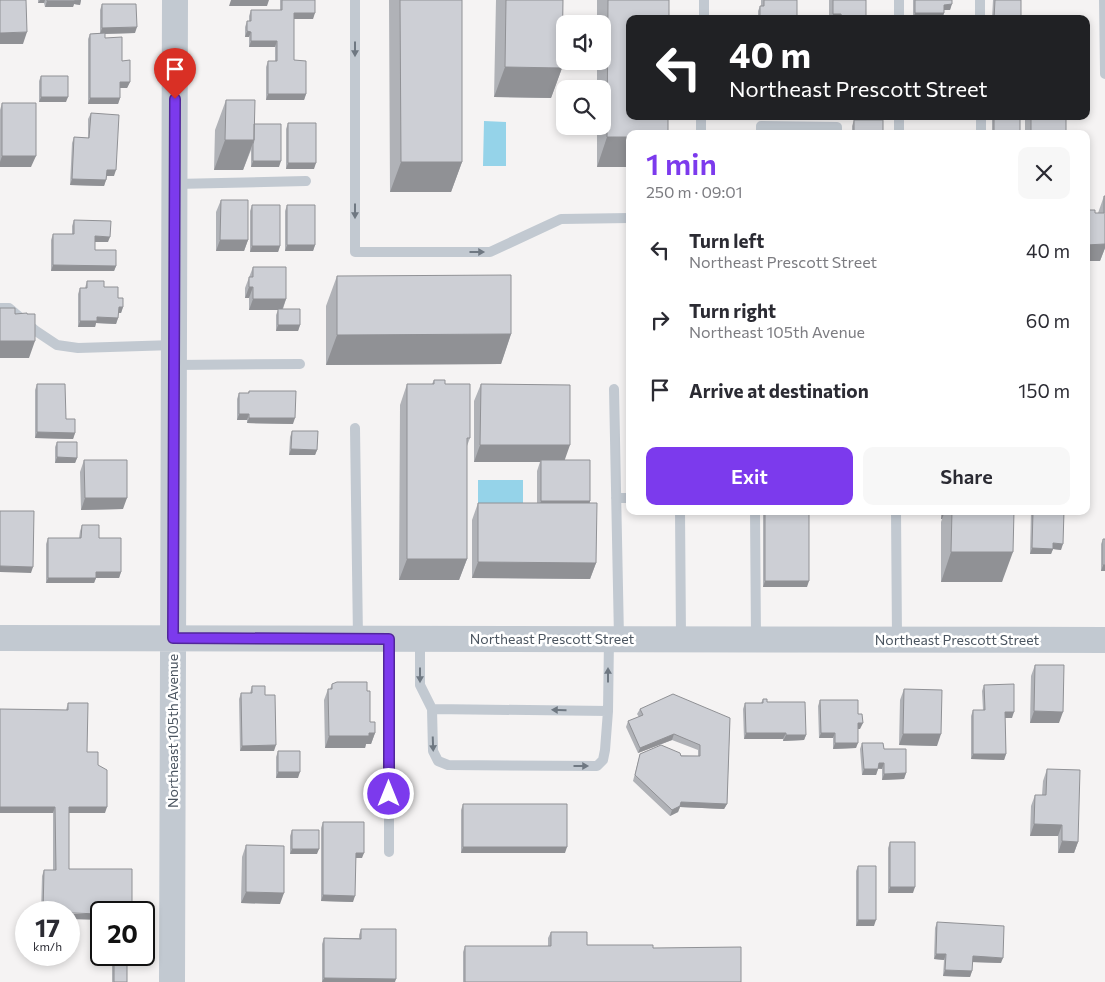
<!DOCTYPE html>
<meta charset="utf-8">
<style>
:root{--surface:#fff;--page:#f7f7f7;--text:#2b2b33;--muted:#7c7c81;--accent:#7c3aed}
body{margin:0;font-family:Commissioner,sans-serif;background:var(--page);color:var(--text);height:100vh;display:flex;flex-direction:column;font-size:19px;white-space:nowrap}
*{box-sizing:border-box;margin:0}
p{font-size:16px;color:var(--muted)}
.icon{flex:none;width:28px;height:28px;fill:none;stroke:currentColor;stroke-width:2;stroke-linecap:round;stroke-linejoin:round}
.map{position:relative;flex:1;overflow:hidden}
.panel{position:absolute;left:626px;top:130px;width:464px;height:385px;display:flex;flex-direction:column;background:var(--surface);border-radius:10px;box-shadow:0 2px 8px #0003}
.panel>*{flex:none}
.hud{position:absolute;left:626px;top:15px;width:464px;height:105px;border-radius:10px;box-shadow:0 2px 8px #0003;background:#202124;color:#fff;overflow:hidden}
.fabs{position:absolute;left:556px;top:15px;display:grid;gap:10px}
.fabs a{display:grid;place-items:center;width:55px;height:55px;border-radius:10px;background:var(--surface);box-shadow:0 2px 8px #0003;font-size:25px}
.speed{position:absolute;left:15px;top:901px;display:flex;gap:10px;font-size:25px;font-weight:700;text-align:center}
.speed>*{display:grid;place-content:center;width:65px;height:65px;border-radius:50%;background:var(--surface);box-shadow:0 2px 8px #0003;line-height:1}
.speed small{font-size:12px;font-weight:400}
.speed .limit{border:2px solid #111;border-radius:8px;background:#fff;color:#111}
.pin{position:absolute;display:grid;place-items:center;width:42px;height:42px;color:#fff;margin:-51px -21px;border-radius:50% 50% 50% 0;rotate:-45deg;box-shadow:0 0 5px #0007}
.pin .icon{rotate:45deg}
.me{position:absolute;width:55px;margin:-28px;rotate:0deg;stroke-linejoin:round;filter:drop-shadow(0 0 4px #0008)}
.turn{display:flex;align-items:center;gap:18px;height:105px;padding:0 20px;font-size:22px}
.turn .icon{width:65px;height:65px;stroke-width:2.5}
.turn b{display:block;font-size:35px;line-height:42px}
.round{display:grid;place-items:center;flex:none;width:52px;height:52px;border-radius:10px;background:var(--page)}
.head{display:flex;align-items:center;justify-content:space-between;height:85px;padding:0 20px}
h1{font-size:30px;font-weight:600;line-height:38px;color:var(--accent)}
.action{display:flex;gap:10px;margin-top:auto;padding:10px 20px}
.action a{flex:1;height:58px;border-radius:10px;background:var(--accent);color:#fff;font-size:20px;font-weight:600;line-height:58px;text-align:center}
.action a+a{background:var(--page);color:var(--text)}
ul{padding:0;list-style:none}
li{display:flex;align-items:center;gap:15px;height:70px;padding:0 20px}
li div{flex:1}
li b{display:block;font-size:19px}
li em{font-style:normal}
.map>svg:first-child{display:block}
</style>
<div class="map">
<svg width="1105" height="982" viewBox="0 0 1105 982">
<rect width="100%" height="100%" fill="#f5f3f3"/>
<path fill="#95d3e9" d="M484,121L506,122V166H483Z
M478,480H523V503H478Z"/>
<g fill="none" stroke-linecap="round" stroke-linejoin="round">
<path stroke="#c2c9d1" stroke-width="10" d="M355,0V252H490L561,219L630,218
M899,0V19
M980,0V19
M1104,0L1105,74
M704,19V0
M899,116V134
M981,116V134
M701,134V116
M761,134V126L837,127V134
M175,184L306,181
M0,308H9L36,331L57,345L78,348L174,345
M175,365L300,364
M614,389L619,638
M355,428L358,638
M616,498H630
M680,511L681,638
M755,511L756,638
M896,511L897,639
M420,640V685L432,709
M608,711L432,709L433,751L438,761L448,765L597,766L603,760L605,750L608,711L609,639
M389,852V639"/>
<path stroke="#c2c9d1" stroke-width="26" d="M0,638L1105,640
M172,982L175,0"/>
</g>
<path fill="#b0b2b7" d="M38,0H81L80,5L74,4L73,7H45L44,3H38Z
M280,0H315L313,19H294V60L306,94L304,100H266V67L268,61H275V47H249V37H245V27L247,21H249V16L251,10H280Z
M389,0H462V162L451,192H390Z
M496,0H563L562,68L551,98L494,97Z
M597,0H669L630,116V167H597V126H602V89H597V61H602V24H597Z
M761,0H797V19H758V11L760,6H761Z
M829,0H866V19H829Z
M913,0H952L950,10H944V13L942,19H913Z
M993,0H1021V19H992Z
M102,4L135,33L105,34V38L122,61L130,82L127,88H120V98L118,104H88V39L90,34L100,33V10Z
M41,76L66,102H39V81Z
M226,100L254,124L279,167H251V150L243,170H214L215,130Z
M2,103L31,167H0V110Z
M91,113L114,176H107L106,180L104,186L70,185L72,143L74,137L88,138V119Z
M992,116H1020V134H992Z
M1025,116H1066V134H1025Z
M854,120L883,134H852V126Z
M288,123L314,169H286V129Z
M1104,196H1105V248L1100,261H1086V214L1088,210L1095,213H1098Z
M221,200L248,240L244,251H216V212Z
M252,205L280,246L278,252H250V211Z
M287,205L315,245L313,251H285V211Z
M74,220L108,242H95V250L116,266L114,271H51V240L53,234H72V226Z
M253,267L286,299L283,309L300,325L298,331H276V315L278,310H249V298H245V288Z
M337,276L511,334L501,364L326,365V306Z
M87,281L104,287L118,298L123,307L121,313H118V318L116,324L96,323L95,327H78V294L80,288H85Z
M434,380L445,384L470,438L467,446V559L459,580H399L400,405L407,384H432Z
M37,384L66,419L75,433L73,439L35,438V390Z
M481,384L565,460L590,501V503L596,563L590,579L472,578V520L478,503H537V471L540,462H474V401Z
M249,391L293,424L247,423V420H237V399L239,393H248Z
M292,431L317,450L315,455H289L290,437Z
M57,442L77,458L75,463H55V447Z
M84,460L123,509L81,510L80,472Z
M763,511H809L807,587H763Z
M941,511H1014L1002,582H941V522L942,519H941Z
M1031,511H1064L1061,550L1053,549L1051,554H1030Z
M82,525L99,538L121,572L119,578H96L94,583H46V544L48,538H79L80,531Z
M1103,539L1105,571H1101V544Z
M1035,665L1059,723H1030L1031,676Z
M332,684L367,691L370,722L375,733L371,744H366L365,748H325L324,700L328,689H330Z
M984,685L1012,718H1005L1006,754L1004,760L971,759V716L973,710H983L982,691Z
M252,686L265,695L274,751H240L239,699L241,693H250Z
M904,689L937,746L899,745L900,700Z
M763,699L806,735L804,740L783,741V739H744L743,709L745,703H761Z
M820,700L858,714L860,729H858L856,748L833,749V738H819L818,706Z
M68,703L87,752L98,765L105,813H69V912H41L42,876L44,870H53V813H0V709L66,710Z
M640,709L730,718L727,804L724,809L680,807L678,812L670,816L633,781L640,754L698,756V750L672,740L638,753L626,727L628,721L639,717L637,714Z
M862,743L884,749L906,773L904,779L882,780V769H878L876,775H862L860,749Z
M278,751L298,778H276V757Z
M1047,769L1078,842L1074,853H1058V836H1030L1031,806L1035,795H1042L1043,781Z
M463,804L565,853H461V810Z
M323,822L362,858H356L353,902L321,901V828Z
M292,830L317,854H290V836Z
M890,842L913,893H888V848Z
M246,845L280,904L241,903L242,857Z
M858,866L874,926H856V871Z
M937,922L1001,963L972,962V971L970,977L943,976L944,960L934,959L935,928Z
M361,929L395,982H322V944L324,938H359V935Z
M551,932L587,945L653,948L741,982H463V952L465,946H548V938Z
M112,955H127V982H112Z"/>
<path fill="#909195" d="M40,0H45L44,3H38Z
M81,0L80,5L74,4L73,7H45L47,1Z
M231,0H269L267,6H229Z
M952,4L950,10H942L944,5Z
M294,13H315L313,19H291Z
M915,13H944L942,19H913Z
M833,14H841L840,19H832Z
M137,27L135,33L100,34L102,28Z
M247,31L251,32L249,37H245Z
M27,32L23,44H0V33Z
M251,41H277L275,47H249Z
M505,67L562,68L551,98L494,97Z
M120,82H130L127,88H118Z
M268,94H306L304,100H266Z
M41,97H68L66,102H39Z
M90,98H120L118,104H88Z
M607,137H630V167H597Z
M225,140H254L243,170H214Z
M2,156H36L31,167H0V162Z
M253,161H281L279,167H251Z
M401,162H462L451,192H390Z
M288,163H316L314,169H286Z
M107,170H116L114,176H105Z
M72,179L106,180L104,186L70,185Z
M95,236L110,237L108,242H93Z
M220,240H248L244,251H216Z
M1105,244V248L1100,261H1086V245Z
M287,245H315L313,251H285Z
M252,246H280L278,252H250Z
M53,265L116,266L114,271H51Z
M249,287H253L249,298H245Z
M253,299H286L282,310H249Z
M119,307H123L121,313H117Z
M97,317L118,318L116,324L96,323L95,327H78L80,321Z
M278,325H300L298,331H276Z
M511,334L501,364L326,365L337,335Z
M0,341H35L29,358H0Z
M239,414H249L247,420H237Z
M249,418H295L293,424L247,423Z
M37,432L75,433L73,439L35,438Z
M480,445H570L564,462L541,460L540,462H474Z
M291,449L317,450L315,455H289Z
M57,457L77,458L75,463H55Z
M85,498H127L123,509L81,510Z
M541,501H590L586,512H537Z
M943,511H945L942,519H941Z
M1053,543L1063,544L1061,550L1053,549L1051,554H1030L1032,548Z
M951,552H1013L1002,582H941Z
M407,559H467L459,580H399Z
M478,562L596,563L590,579L472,578Z
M1103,565H1105V571H1101Z
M0,566L33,567L31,573L0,572Z
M96,572H121L119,578H96L94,583H46L48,578Z
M765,581H809L807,587H763Z
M1034,711L1063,712L1059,723H1030Z
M1005,712H1014L1012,718H1003Z
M858,723H863L860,729H856Z
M369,733H375L371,744H366L365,748H325L329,736Z
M746,733H786L783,739H744Z
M821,733H835L833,738H819Z
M674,734L672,740L638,753L640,748Z
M903,734H941L937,746L899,745Z
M786,735H806L804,740L783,741Z
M835,743H858L856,748L833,749Z
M276,745L274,751H240L242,746Z
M973,754H1006L1004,760L971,759Z
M879,763H884L882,769L877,768Z
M864,769H878L876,775H862Z
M278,772H300L298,778H276Z
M906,773L904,779L882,780L884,774Z
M681,802L727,804L724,809L680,807L678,812L670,816L672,810Z
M0,807H55L53,813H0Z
M69,807H107L105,813H67Z
M1034,824L1062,825L1058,836H1030Z
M1062,841L1078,842L1074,853H1058Z
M463,847H567L565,853H461Z
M292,849H319L317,854H290Z
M356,853H364L362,858H353Z
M890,887H915L913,893H888Z
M246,892L284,893L280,904L241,903Z
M323,895L355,896L353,902L321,901Z
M69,914H101V920L69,919Z
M858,920H876L874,926H856Z
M936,954H946L944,960L934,959Z
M973,956L1003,958L1001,963L971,962Z
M945,970L972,971L970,977L943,976Z
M324,978L396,979L395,982H322Z"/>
<path fill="#cdcfd5" stroke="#909195" d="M0,0H26L27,32L0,33Z
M47,0H75V1H47Z
M282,0H315V13H294V60L306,61V94H268V61H277V41H251V32L247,31V21H251V10H282Z
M400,0H462V162H401Z
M506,0H563L562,68L505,67Z
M608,0H669V19H630V116H668V134H630V137H607Z
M764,0H797V19H760V6H764Z
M833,0H866V19H842L841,14H833Z
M915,0H952V4L944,5V13H915Z
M995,0H1021V19H994Z
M102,4H136L137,27L102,28Z
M105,33V38L122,37V61L130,60V82H120V98H90V34Z
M41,76H68V97H41Z
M226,100H255L254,140H225Z
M2,103H36V156H2Z
M91,113L119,115L116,170H107L106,180L72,179L74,137L89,138Z
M994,116H1020V134H994Z
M1031,116H1066V134H1031Z
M854,120H883V134H854Z
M288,123H316V163H288Z
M254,124H281V161H253V144L254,140Z
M1104,196H1105V244L1086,245V214H1088V210H1095V213H1104Z
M221,200H248V240H220Z
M252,205H280V246H252Z
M287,205H315V245H287Z
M74,220L111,221L110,237L95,236V250H116V266L53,265V234H74Z
M253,267H286V299H253V287H249V277H253Z
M511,275V334L337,335V276Z
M87,281H104V287H118V298H123V307H119L118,318L97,317V321H80V288H87Z
M0,308H15V314L27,313V314H35V341H0Z
M278,309H300V325H278Z
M434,380H445V384H470V438H467V559H407V384H434Z
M37,384H65L66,419H75V433L37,432Z
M481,384L570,385V445H480Z
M249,391H296L295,418H249V414H239V393H249Z
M292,431H318L317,450L291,449Z
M57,442H77V458L57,457Z
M84,460H127V498H85Z
M541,460H590V501H541Z
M478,503H597L596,563L478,562Z
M0,511H34L33,567L0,566Z
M765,511H809V581H765Z
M952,511H1014L1013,552H951Z
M1033,511H1064L1063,544L1053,543V549L1032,548Z
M82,525H99V538H121V572H96V578H48V538H81Z
M1103,539H1105V565H1103Z
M1035,665H1064L1063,712L1034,711Z
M337,682H367V691H370V722H375V733H369V736H329L328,689H332V684Z
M1014,684V712H1005L1006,754H973V710H985L984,685Z
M252,686H265V695H275L276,745L242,746L241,693H252Z
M904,689L942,690L941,734H903Z
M673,694L730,718L727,804L681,802L680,806L672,810L635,775L640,754L661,745L680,753L681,756H700V745L674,734L640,748L628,721L643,715L640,709Z
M763,699H767V702H805L806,735H786V733H746L745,703H763Z
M820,700H858V714H862L863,723H858V743H835V733H821Z
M68,703H88L87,752H98V765L107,770V807H69V869H132V912H101V914L43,912L44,870H56L55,807H0V709L68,710Z
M862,743H883L884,749H906V773L884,774V763H879L878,769H864Z
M278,751H300V772H278Z
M1047,769L1080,770L1078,842L1062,841V825L1034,824L1035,795H1046Z
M463,804H567V847H463Z
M323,822H364V853H356L355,896L323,895Z
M292,830H319V849H292Z
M890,842H915V887H890Z
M246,845L284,846V893L246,892Z
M858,866H876V920H858Z
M937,922L1004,926L1003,958L973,956L972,971L945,970L946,954H936Z
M361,929H396V979L324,978V938L361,939Z
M551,932H587V945H653V948L741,947V982H465V946H551Z
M114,955H127V982H114Z"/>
<defs><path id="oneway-solid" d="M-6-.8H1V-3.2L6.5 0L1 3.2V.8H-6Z" transform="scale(1.25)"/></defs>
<g fill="#6f7882">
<use href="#oneway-solid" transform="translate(355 49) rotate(90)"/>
<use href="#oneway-solid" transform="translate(355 211) rotate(90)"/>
<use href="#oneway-solid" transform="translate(477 252)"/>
<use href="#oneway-solid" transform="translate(420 675) rotate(90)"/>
<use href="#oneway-solid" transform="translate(608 675) rotate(-90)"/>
<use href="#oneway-solid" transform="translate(559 710) rotate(-179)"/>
<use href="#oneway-solid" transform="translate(433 744) rotate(88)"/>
<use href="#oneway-solid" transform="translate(581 766)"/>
</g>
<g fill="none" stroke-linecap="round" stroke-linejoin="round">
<g stroke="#51269a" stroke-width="12">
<path id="route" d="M175,99L173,638L389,639V794"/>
</g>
<use href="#route" stroke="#7c3aed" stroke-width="9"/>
</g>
<g text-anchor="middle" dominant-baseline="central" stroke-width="5" stroke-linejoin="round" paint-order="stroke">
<g font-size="14" fill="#4b5560" stroke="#fff">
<text x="552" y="638">Northeast Prescott Street</text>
<text x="957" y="639">Northeast Prescott Street</text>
<text transform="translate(172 731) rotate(-90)">Northeast 105th Avenue</text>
</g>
</g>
</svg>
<div class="fabs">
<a><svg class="icon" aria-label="sound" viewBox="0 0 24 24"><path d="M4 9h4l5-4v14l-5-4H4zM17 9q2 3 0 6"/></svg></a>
<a><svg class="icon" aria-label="search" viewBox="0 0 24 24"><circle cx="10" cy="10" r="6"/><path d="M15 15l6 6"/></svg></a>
</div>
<div class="speed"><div>17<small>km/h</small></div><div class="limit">20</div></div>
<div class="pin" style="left:175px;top:99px;background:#d93025"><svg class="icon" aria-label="arrive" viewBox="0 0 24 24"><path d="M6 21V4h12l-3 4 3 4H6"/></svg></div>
<svg class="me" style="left:389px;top:794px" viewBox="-20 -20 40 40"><circle r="17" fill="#7c3aed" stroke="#fff" stroke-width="3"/><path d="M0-11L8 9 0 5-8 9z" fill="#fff"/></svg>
<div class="hud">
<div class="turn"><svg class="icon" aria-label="left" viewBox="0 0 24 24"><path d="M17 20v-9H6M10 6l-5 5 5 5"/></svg><div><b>40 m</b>Northeast Prescott Street</div></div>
</div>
<section class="panel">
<div class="head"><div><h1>1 min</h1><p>250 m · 09:01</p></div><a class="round"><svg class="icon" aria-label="close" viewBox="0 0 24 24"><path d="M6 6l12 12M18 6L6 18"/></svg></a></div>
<ul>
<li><svg class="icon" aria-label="left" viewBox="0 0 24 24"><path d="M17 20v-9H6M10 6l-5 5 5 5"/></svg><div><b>Turn left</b><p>Northeast Prescott Street</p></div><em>40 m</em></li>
<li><svg class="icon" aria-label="right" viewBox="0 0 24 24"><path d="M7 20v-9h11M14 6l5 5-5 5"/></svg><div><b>Turn right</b><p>Northeast 105th Avenue</p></div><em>60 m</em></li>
<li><svg class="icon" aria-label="arrive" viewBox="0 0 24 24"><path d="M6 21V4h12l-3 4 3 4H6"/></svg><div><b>Arrive at destination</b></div><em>150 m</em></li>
</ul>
<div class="action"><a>Exit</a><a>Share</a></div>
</section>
</div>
